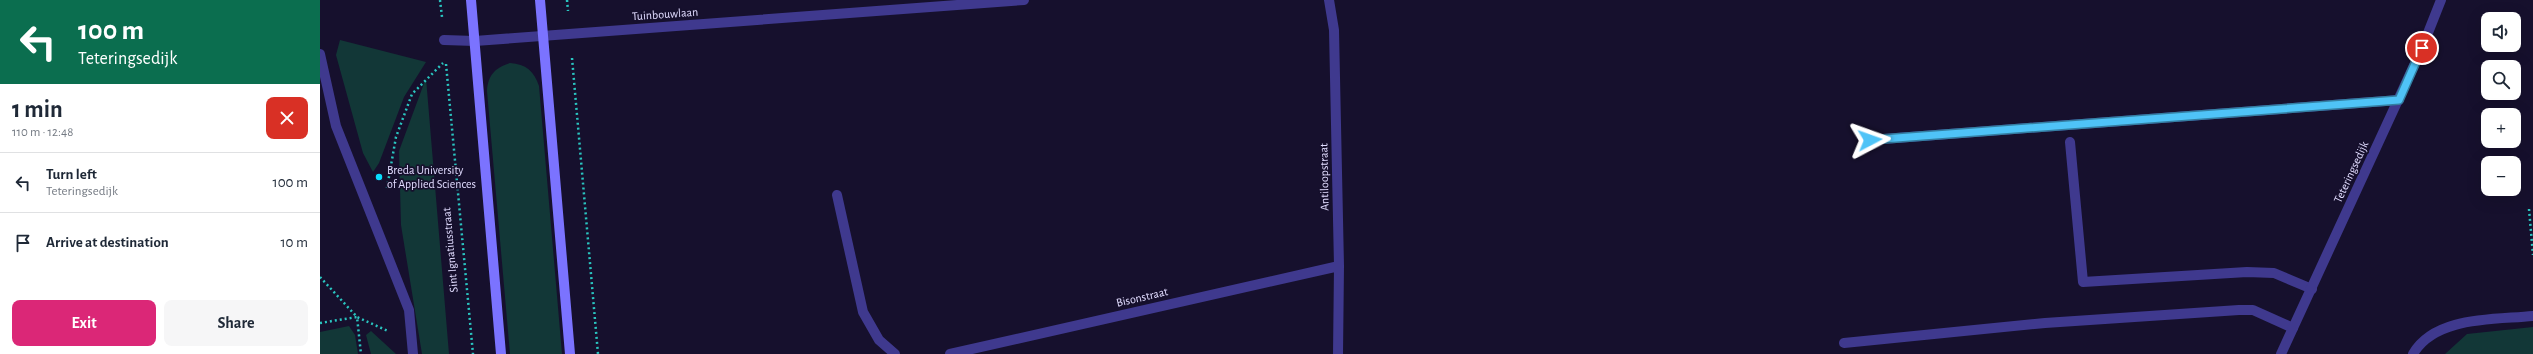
<!DOCTYPE html>
<meta charset="utf-8">
<style>
:root{--surface:#fff;--page:#f6f6f7;--text:#1f2937;--muted:#747a83;--line:#e0e1e3;--accent:#db2777}
body{margin:0;font-family:"Alegreya Sans",sans-serif;background:var(--page);color:var(--text);height:100vh;display:flex;flex-direction:column;font-size:15px;white-space:nowrap}
*{box-sizing:border-box;margin:0}
p{font-size:13px;color:var(--muted)}
.icon{flex:none;width:22px;height:22px;fill:none;stroke:currentColor;stroke-width:2;stroke-linecap:round;stroke-linejoin:round}
.map{position:relative;flex:1;overflow:hidden}
.sheet{display:flex;flex-direction:column;background:var(--surface);width:320px}
.sheet>*{flex:none}
.banner{background:#0b6e4f;color:#fff;overflow:hidden}
.fabs{position:absolute;left:2161px;top:12px;display:grid;gap:8px}
.fabs a{display:grid;place-items:center;width:40px;height:40px;border-radius:8px;background:var(--surface);box-shadow:0 4px 16px #0002;font-size:20px}
.pin{position:absolute;display:grid;place-items:center;width:34px;height:34px;color:#fff;margin:-17px;border:2px solid #fff;border-radius:50%;box-shadow:0 1px 4px #0007}
.me{position:absolute;width:44px;margin:-22px;rotate:86deg;stroke-linejoin:round;filter:drop-shadow(0 0 3px #0008)}
.turn{display:flex;align-items:center;gap:14px;height:84px;padding:0 12px;font-size:18px}
.turn .icon{width:52px;height:52px;stroke-width:2.5}
.turn b{display:block;font-size:28px;line-height:34px}
.round{display:grid;place-items:center;flex:none;width:42px;height:42px;border-radius:8px;background:var(--page)}
.headline{display:flex;align-items:center;justify-content:space-between;height:68px;padding:0 12px}
h1{font-size:24px;font-weight:600;line-height:30px}
.primary-button{display:flex;gap:8px;margin-top:auto;padding:8px 12px}
.primary-button a{flex:1;height:46px;border-radius:8px;background:var(--accent);color:#fff;font-size:16px;font-weight:600;line-height:46px;text-align:center}
.primary-button a+a{background:var(--page);color:var(--text)}
ul{padding:0;list-style:none}
li{display:flex;align-items:center;gap:12px;height:60px;padding:0 12px;border-top:1px solid var(--line)}
li div{flex:1}
li b{display:block;font-size:15px}
li em{font-style:normal}
main{display:flex;flex:1;min-height:0}
.map>svg:first-child{display:block}
</style>
<main>
<section class="sheet">
<div class="banner">
<div class="turn"><svg class="icon" aria-label="left" viewBox="0 0 24 24"><path d="M17 20v-9H6M10 6l-5 5 5 5"/></svg><div><b>100 m</b>Teteringsedijk</div></div>
</div>
<div class="headline"><div><h1>1 min</h1><p>110 m · 12:48</p></div><a class="round" style="background:#d93025;color:#fff"><svg class="icon" aria-label="close" viewBox="0 0 24 24"><path d="M6 6l12 12M18 6L6 18"/></svg></a></div>
<ul>
<li><svg class="icon" aria-label="left" viewBox="0 0 24 24"><path d="M17 20v-9H6M10 6l-5 5 5 5"/></svg><div><b>Turn left</b><p>Teteringsedijk</p></div><em>100 m</em></li>
<li><svg class="icon" aria-label="arrive" viewBox="0 0 24 24"><path d="M6 21V4h12l-3 4 3 4H6"/></svg><div><b>Arrive at destination</b></div><em>10 m</em></li>
</ul>
<div class="primary-button"><a>Exit</a><a>Share</a></div>
</section>
<div class="map">
<svg width="2213" height="354" viewBox="0 0 2213 354">
<rect width="100%" height="100%" fill="#16102d"/>
<path fill="#123737" d="M20,40L106,62L84,97L59,163L53,172L43,153L16,55Z
M190,63C206,64 214,71 219,86L242,354H190L167,91C168,75 175,68 190,63Z
M106,78L129,354H102L81,225L79,151Z
M29,326L35,335L38,354H0V332Z
M2213,327V354H2125L2147,334Z
M51,331L76,354H51L46,335Z"/>
<g fill="none" stroke-linecap="round" stroke-linejoin="round">
<path stroke="#2ac5c0" stroke-width="2.5" stroke-dasharray="2 3" stroke-linecap="butt" d="M120,0L122,17
M247,0L248,11
M252,58L278,354
M126,64L153,354
M67,188L76,137L92,94L123,63
M2209,209L2213,255
M0,277L37,317L68,331
M0,323L37,317L41,354"/>
<path stroke="#3f398e" stroke-width="10" d="M0,54L16,126L89,310L93,354
M1550,140L2079,100
M1750,142L1763,282L1927,272L1954,273L1992,289
M517,195L543,312L559,340L575,354
M1524,343L1725,323L1919,310H1933L1973,328"/>
<path stroke="#3f398e" stroke-width="10" d="M1009,0L1014,30L1019,266L1018,354
M124,40L155,41L704,0
M630,354L1019,266
M1961,354L2102,48L2121,0
M2093,354C2115,316 2174,320 2213,316"/>
<path stroke="#7b73ff" stroke-width="10" d="M151,0L181,354
M220,0L250,354"/>
</g>
<g fill="none" stroke-linecap="round" stroke-linejoin="round">
<g stroke="#337fa1" stroke-width="10">
<path id="route" d="M1550,140L2079,100L2102,48"/>
</g>
<use href="#route" stroke="#4fc3f7" stroke-width="7"/>
</g>
<circle fill="#08deff" stroke="#16102d" stroke-width="1.5" cx="59" cy="177" r="4"/>
<g text-anchor="middle" dominant-baseline="central" stroke-width="3.5" stroke-linejoin="round" paint-order="stroke">
<g font-size="12" fill="#e1dcff" stroke="#16102d">
<text transform="translate(345 14) rotate(-4)">Tuinbouwlaan</text>
<text transform="translate(2031 172) rotate(-65)">Teteringsedijk</text>
<text transform="translate(1004 177) rotate(-91)">Antiloopstraat</text>
<text transform="translate(130 250) rotate(-95)">Sint Ignatiusstraat</text>
<text transform="translate(822 297) rotate(-13)">Bisonstraat</text>
</g>
<g font-size="12" fill="#e1dcff" stroke="#16102d" text-anchor="start">
<text x="67" y="170">Breda University<tspan x="67" dy="14">of Applied Sciences</tspan></text>
</g>
</g>
</svg>
<div class="fabs">
<a><svg class="icon" aria-label="sound" viewBox="0 0 24 24"><path d="M4 9h4l5-4v14l-5-4H4zM17 9q2 3 0 6"/></svg></a>
<a><svg class="icon" aria-label="search" viewBox="0 0 24 24"><circle cx="10" cy="10" r="6"/><path d="M15 15l6 6"/></svg></a>
<a>+</a>
<a>−</a>
</div>
<div class="pin" style="left:2102px;top:48px;background:#d93025"><svg class="icon" aria-label="arrive" viewBox="0 0 24 24"><path d="M6 21V4h12l-3 4 3 4H6"/></svg></div>
<svg class="me" style="left:1550px;top:140px" viewBox="-20 -20 40 40"><path d="M0-17L14 15 0 8-14 15z" fill="#4fc3f7" stroke="#fff" stroke-width="4"/></svg>
</div>
</main>
